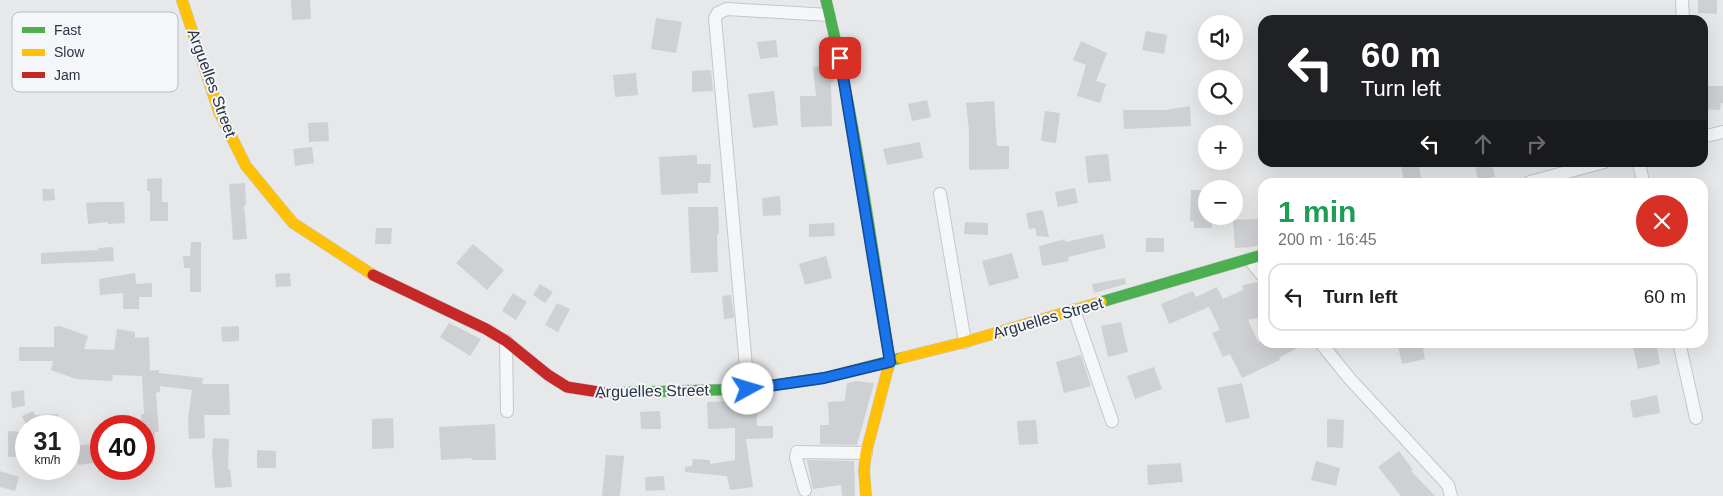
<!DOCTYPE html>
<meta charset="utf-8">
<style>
:root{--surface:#fff;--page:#f2f2f2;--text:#202124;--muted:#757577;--line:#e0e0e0}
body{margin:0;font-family:Helvetica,sans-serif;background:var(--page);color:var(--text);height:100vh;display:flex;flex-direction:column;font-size:19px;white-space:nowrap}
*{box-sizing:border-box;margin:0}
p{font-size:16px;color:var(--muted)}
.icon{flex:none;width:28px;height:28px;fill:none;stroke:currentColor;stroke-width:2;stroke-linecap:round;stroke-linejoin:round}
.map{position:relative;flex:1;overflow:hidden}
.sheet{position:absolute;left:1258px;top:178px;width:450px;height:170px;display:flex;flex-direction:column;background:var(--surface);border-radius:15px;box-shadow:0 5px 20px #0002}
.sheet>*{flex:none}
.hud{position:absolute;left:1258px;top:15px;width:450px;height:152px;border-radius:15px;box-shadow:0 5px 20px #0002;background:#202124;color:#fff;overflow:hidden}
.tools{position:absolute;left:1198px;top:15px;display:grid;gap:10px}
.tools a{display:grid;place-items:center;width:45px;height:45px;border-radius:50%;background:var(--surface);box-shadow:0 5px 20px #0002;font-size:25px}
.speed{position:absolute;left:15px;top:415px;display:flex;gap:10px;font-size:25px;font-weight:700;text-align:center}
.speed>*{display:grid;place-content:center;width:65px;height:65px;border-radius:50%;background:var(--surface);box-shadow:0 5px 20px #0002;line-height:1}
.speed small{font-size:12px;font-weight:400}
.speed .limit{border:8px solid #d22;background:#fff;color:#111}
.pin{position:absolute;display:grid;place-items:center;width:42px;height:42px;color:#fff;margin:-21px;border-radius:10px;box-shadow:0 2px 8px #0006}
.me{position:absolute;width:55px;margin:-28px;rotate:84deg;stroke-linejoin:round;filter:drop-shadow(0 0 4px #0008)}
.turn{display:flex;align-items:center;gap:18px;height:105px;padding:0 20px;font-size:22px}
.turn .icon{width:65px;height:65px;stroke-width:2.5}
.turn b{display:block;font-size:35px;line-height:42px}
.lanes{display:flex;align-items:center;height:48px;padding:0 20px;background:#0003;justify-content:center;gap:25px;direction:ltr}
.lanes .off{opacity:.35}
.round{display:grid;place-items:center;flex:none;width:52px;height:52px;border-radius:26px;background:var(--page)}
.summary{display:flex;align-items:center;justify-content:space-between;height:85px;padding:0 20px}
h1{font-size:30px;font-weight:700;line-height:38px;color:#1e9e55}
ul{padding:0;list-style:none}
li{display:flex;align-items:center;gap:15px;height:68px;margin:0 10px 8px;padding:0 10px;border:2px solid var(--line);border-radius:15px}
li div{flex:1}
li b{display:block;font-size:19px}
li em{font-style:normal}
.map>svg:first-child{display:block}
</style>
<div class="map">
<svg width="1723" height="496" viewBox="0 0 1723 496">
<rect width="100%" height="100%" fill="#e6e8ea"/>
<path fill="#ced0d3" d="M291,0H310L311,19L292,20Z
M1698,0H1717V14L1698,13Z
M656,18L682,22L676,53L651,49Z
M1146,31L1167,35L1164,54L1142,50Z
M776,40L778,57L760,59L757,42Z
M1081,41L1107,53L1096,81L1106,84L1100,103L1077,96L1086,65L1073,60Z
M830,65L834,82H831L832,126L801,127L800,96H816L813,67Z
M711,70L713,91L692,92V71Z
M636,73L638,95L615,97L613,75Z
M1702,86H1723V103H1721L1720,110L1702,109Z
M774,91L778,125L753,128L748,94Z
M927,100L931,117L912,121L908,104Z
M994,101L997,146H1009V169L969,170V131L966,103Z
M1190,106L1191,126L1124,129L1123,110H1165Z
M1045,111L1060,113L1056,143L1041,141Z
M328,122L329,141L309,142L308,123Z
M920,142L923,158L887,165L883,149Z
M312,147L314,163L295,166L293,149Z
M1108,154L1111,181L1088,183L1085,156Z
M697,155V164H711L710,183H698V193L661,195L659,157Z
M1407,162H1418L1422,182H1404L1401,164Z
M1474,162H1492L1495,177L1478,180Z
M162,178V202H168V221H150V191H147V179Z
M245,183L246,205L244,206L247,239L233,240L229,184Z
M1075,188L1078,203L1058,207L1055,192Z
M42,189H54L55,200L43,201Z
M1191,190H1206V216H1212V228H1194V221H1190Z
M780,196L781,215L763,216L762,198Z
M102,202H124L125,223L108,224V222L88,224L86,203Z
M688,207H718L719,234H717L718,272L691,273Z
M1043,210L1049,237L1037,236L1035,228L1029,229L1026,213Z
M1258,219L1259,245L1251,247L1235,248L1233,220Z
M965,222L988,223V235L964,234Z
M834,223L835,236L809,237V224Z
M376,228H392L391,244H375Z
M1103,234L1106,248L1068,257L1069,261L1042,266L1039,246L1065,239V242Z
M1146,238H1164V252H1146Z
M191,242H201V292H190V268H184L183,256H190Z
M473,244L504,270L487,290L456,263Z
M113,247L114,261L41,264V253L98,250V248Z
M1012,253L1019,278L989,286L982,261Z
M826,256L832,278L805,285L799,264Z
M135,273L136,284L152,283V297H139V309H123V293L100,295L99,279Z
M290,273L291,286L276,287L275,274Z
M1125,278L1126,284L1094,293L1092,284Z
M1258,282L1262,283V317L1248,320L1258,342H1308L1279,358L1280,360L1242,378L1230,354L1223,357L1212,333L1220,330L1209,307L1169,324L1161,304L1193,291L1196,297L1217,287L1223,299L1243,290L1242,285Z
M540,284L553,292L545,303L533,295Z
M513,293L527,302L516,320L502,311Z
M731,295L734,318L724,319L722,296Z
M557,303L570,309L558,332L545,325Z
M1121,322L1128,352L1108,357L1101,326Z
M449,323L481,339L470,356L440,337Z
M60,326L88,336L84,349L114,350L117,329L135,332V338L149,337L150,371L159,370V373L203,378L202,384H229L230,415H204L205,438L189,439L188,420L192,390L160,386V392L156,393L159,432H155L153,464H144V426H142L141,414H144L142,376L113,375L112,381L76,379L51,370L53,361H19V347H54V327Z
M239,326V341L222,342L221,327Z
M1397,342H1422L1425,359L1402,364Z
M1632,342H1656L1660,364L1638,369Z
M1081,355L1091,386L1064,393L1056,362Z
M1154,367L1162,389L1135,399L1127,376Z
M856,381L874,383L857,445L820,444V425H829L828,402L845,401L847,383Z
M1242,383L1250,418L1226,423L1217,388Z
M24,390L25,406L12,408L11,392Z
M1657,395L1660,413L1633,418L1630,401Z
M757,398V426H773V438L746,439L753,487L730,490L727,476L685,472V467L692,466L693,459L710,460V464L735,460V428L708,429L707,402L741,401V400Z
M33,411L35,415L58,414V426H27L22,416Z
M660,411L661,429H641L640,412Z
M393,418L394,448L372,449V419Z
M1327,419L1344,420L1343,448L1327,447Z
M1036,420L1038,444L1019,445L1017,421Z
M495,424L496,460H472V458L441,460L439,427Z
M8,431L23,432L26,456L8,457Z
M213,438L229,439L228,469H230L232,487L215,488L212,454Z
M92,444L94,463L78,465L76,446Z
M257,450L276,451V468H257Z
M1399,451L1413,470L1411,471L1435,496H1401L1378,467Z
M606,455L624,456L620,496H602Z
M807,460L854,461L855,496H842L841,485L813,489Z
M1316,461L1340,468L1336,486L1311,480Z
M1181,463L1183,482L1148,485L1147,465Z
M0,471L19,477L15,491L0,487Z
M664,476L665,490L646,491L645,477Z"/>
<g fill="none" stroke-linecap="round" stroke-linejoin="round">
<g stroke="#c4c6c8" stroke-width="14">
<path id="street" d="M1682,0L1683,20
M1702,137L1723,132
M1639,162L1643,182
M1530,182L1604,162
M940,194L965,342
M1249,259L1262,275
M1074,310L1112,421
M506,341L507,411
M1320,342L1350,379L1448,485L1451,496
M1679,342L1696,418
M748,389L715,18L718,13L727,9L829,15
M805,490L796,458L797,452L866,453"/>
</g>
<g stroke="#c4c6c8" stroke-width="12">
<path id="fast" d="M826,0C855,119 871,241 890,362L888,368
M1101,302L1262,255
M605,393L748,389L824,378L901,358"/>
</g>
<g stroke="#c4c6c8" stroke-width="12">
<path id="slow" d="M182,0L219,112L246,166L293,223L373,275
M901,358L965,342L1101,302
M866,496L864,470L866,453L888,368"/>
</g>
<g stroke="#c4c6c8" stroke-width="12">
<path id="jam" d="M373,275L486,329L506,341L548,375L567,387L605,393"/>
</g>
<use href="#street" stroke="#f5f6f7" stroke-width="12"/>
<use href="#fast" stroke="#4caf50" stroke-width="11"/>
<use href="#slow" stroke="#ffc107" stroke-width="11"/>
<use href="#jam" stroke="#c62828" stroke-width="11"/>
</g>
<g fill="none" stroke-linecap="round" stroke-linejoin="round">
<g stroke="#114b97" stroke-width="12">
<path id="route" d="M748,389L824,378L890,362L840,58"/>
</g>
<use href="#route" stroke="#1a73e8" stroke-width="9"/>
</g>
<g text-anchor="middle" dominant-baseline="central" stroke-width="4" stroke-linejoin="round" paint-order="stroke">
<g font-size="16" fill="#2b3445" stroke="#f4f6f9">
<text transform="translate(212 83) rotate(70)">Arguelles Street</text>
<text transform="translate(1048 318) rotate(-16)">Arguelles Street</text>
<text transform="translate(652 391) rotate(-1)">Arguelles Street</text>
</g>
</g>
<rect x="12" y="12" width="166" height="80" rx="8" fill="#f4f6f9" stroke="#b8bcc3" stroke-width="1"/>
<rect x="22" y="27" width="23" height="6" fill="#4caf50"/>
<rect x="22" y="49" width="23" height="7" fill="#ffc107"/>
<rect x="22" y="72" width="23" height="6" fill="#c62828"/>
<g font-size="14" fill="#2b3445">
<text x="54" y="35">Fast</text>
<text x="54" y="57">Slow</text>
<text x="54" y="80">Jam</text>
</g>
</svg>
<div class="tools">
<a><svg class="icon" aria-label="sound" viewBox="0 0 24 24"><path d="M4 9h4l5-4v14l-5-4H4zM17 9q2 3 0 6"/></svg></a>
<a><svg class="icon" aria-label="search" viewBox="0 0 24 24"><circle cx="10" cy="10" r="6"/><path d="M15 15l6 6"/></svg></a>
<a>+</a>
<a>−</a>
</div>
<div class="speed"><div>31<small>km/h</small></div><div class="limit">40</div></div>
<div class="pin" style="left:840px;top:58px;background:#d93025"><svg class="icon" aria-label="arrive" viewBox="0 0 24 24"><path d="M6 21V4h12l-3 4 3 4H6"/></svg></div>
<svg class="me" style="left:748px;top:389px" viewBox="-20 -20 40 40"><circle r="19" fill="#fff"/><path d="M0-13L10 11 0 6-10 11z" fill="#1a73e8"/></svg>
<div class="hud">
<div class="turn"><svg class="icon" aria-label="left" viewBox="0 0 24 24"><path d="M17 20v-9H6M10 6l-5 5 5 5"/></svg><div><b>60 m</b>Turn left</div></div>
<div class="lanes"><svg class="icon" aria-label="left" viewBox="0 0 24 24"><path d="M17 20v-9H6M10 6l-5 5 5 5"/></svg><svg class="icon off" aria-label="ahead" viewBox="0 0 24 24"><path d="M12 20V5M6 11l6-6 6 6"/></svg><svg class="icon off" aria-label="right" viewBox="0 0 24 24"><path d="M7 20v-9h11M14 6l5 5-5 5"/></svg></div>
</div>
<section class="sheet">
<div class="summary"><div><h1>1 min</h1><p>200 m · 16:45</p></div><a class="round" style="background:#d93025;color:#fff"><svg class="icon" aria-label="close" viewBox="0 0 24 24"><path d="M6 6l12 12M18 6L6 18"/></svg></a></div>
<ul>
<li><svg class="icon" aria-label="left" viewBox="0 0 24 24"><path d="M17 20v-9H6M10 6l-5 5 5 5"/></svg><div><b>Turn left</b></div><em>60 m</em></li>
</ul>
</section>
</div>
